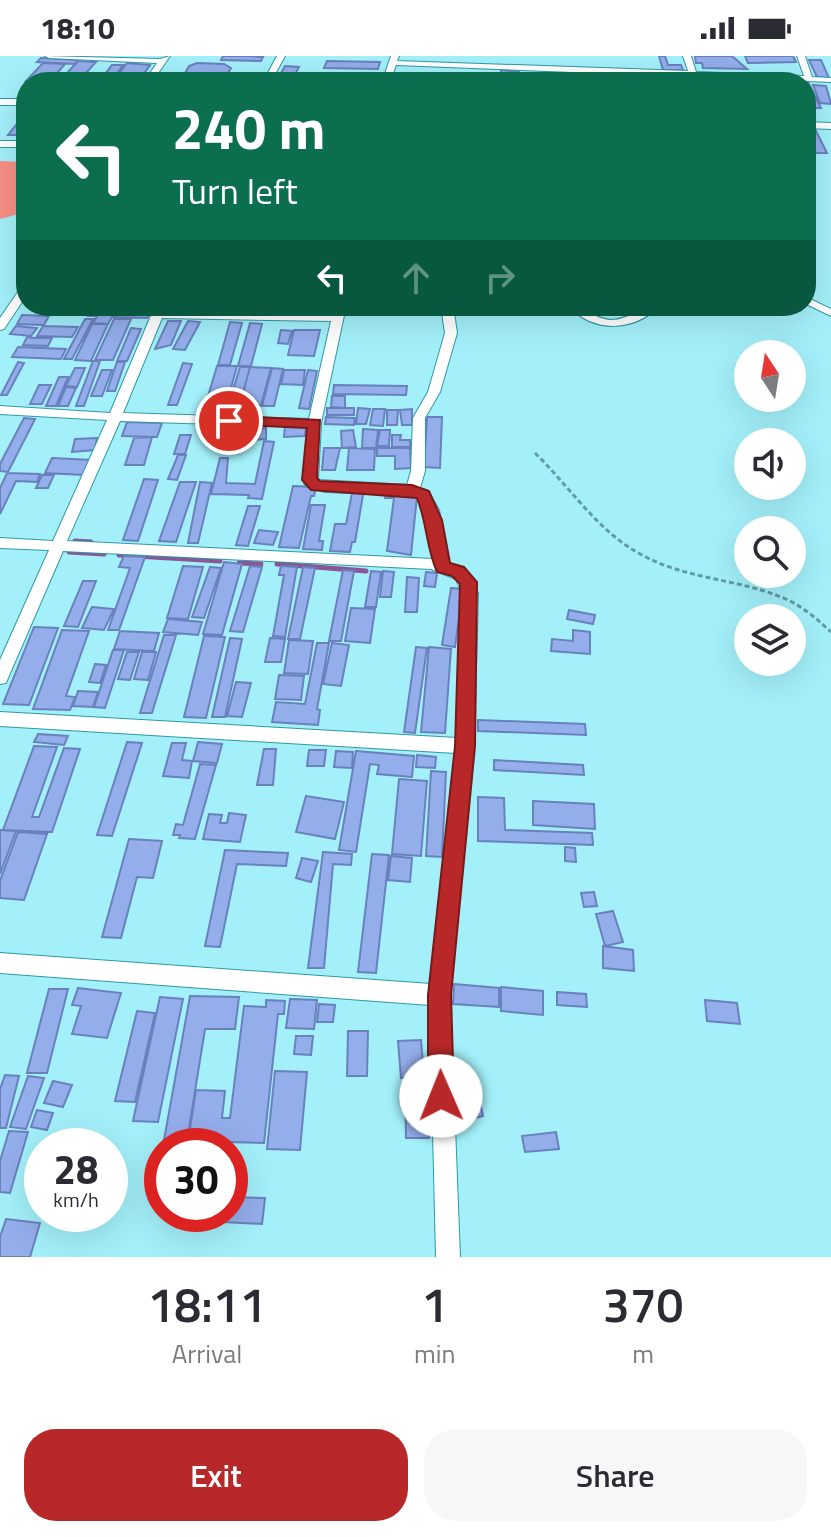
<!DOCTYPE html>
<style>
:root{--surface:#fff;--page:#f7f7f7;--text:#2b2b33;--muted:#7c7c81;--accent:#b82828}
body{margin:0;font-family:"Titillium Web",sans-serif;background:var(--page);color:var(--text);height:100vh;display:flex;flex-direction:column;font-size:30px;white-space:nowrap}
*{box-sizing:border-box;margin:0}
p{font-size:26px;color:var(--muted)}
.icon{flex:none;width:44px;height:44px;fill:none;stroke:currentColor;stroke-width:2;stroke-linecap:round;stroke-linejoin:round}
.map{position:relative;height:1201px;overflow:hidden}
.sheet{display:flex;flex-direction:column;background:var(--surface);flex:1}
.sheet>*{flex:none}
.top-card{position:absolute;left:16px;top:16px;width:800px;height:244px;border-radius:32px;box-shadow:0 8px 32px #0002;background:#0b6e4f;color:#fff;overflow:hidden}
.needle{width:52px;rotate:348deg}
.controls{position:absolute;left:734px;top:284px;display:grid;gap:16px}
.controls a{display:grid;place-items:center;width:72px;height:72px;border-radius:50%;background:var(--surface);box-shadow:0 8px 32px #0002;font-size:40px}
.speed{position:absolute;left:24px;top:1072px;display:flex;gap:16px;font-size:40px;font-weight:700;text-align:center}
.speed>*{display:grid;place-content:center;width:104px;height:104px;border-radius:50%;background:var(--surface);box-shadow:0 8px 32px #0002;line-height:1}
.speed small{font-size:20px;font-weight:400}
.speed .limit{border:12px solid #d22;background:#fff;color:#111}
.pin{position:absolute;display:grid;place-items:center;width:68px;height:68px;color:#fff;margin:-34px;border:4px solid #fff;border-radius:50%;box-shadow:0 2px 8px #0007}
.me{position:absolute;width:88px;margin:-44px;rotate:359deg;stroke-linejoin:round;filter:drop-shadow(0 0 6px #0008)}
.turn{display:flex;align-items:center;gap:28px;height:168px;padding:0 24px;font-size:36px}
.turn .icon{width:104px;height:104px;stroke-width:2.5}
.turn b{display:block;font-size:56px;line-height:68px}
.lanes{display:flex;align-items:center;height:76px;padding:0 24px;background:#0003;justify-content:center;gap:40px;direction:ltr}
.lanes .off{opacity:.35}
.eta{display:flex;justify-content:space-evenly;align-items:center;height:136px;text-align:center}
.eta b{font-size:48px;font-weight:600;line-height:56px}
.action{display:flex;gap:16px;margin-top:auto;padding:16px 24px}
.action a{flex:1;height:92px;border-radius:32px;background:var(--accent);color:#fff;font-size:32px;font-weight:600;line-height:92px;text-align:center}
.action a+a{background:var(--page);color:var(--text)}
.status{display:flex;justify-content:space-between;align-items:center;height:56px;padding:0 40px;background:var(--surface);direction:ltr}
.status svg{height:22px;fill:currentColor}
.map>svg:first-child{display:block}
</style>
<div class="status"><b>18:10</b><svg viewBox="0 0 49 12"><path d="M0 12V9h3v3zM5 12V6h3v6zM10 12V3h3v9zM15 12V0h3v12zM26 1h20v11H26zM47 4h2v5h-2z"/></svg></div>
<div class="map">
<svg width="831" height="1201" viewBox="0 0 831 1201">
<rect width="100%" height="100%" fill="#a3f0fa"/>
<path fill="#f68f85" d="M0,105L26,106V156L0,163Z"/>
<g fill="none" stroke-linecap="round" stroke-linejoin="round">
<path stroke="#8a5796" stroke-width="5" d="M75,485L91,486
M69,496L104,498
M119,499L220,505
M239,507L261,508
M277,508L366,515"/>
</g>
<path fill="#94aeec" stroke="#6981bd" stroke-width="2" d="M223,0H248L263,1L261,5L221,4Z
M659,0H665L668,9H681L683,14H663Z
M695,0H732L747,13L703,12L702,7H696Z
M745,0H793L796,6L748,7Z
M41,2L78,4L75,8L37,6Z
M809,4H821L829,22L817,21Z
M78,5L96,6L78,26H59Z
M327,5L380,6L378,13L324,12Z
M43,7L65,8L51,24H54L52,26L26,25Z
M127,7L150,9L138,26H113Z
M197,7L224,8L231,12L227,19L217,23L189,22L184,19L189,10Z
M112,9H123L111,26H99Z
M285,10L299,11L291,26H276Z
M501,14L519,16V26H501Z
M685,21L741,23L742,26H688Z
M760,24L808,26L821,52H813L815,57H806V26Z
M813,29L826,30L831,48L820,47Z
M16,69H26V79H8Z
M806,73H815L827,97H812L806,84Z
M90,256L149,259L147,262L112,261L108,268L93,267L97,260H88Z
M22,259L49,260L44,269L17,268Z
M85,263H93L72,303H64Z
M114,263H131L113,304H95Z
M168,265H181L171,289L155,293Z
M188,265L200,266L185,294L173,293Z
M230,266L242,267L230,309H218Z
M250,267L262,268L251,310H238Z
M92,268H108L91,305L75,304Z
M16,270L37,272L31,280L10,278Z
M43,270L78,271L72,281L37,280Z
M131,272L141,273L127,305H117Z
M281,274L292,275L288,288L278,287Z
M294,274H320L314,300L288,299Z
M27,281L34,282H52L48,290L23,289Z
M18,291L66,293L61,303L12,301Z
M93,305H100L84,350H76Z
M18,306L24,307L7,339H1Z
M117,306H125L115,335H107Z
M183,307L192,308L177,349H168Z
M217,310H237L227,347H206Z
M240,311H250L240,348H229Z
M250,311L271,312L261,349L240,348Z
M75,312H85L77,331L66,330Z
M272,312L283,313L274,350H262Z
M102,314H112L102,340H91Z
M284,314H305L303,329L281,328Z
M308,314L317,315L309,353L299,352Z
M59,321H68L56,350H46Z
M39,329H51L42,348H30Z
M334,329L407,330L406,339L333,338Z
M66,331L76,332L68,350H58Z
M332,340H345V352L331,351Z
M327,352H354V359H327Z
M358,352L370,353L366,368H356Z
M373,353H385L383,370L370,369Z
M412,353V369H402L400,354Z
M387,354H398L397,369H387Z
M326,361L355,362L354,369L325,368Z
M427,361H442L440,412L424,411Z
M24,362L35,363L8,416L0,415V408Z
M127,366L162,367L157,381L122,380Z
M306,369L305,380L284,381L285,370Z
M266,372V383L238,385L239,373Z
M363,373L378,374L376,392H362Z
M353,374L356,391L342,392L341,375Z
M380,374H390L389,390H377Z
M180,379H191L185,398H174Z
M392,379H401L400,384H410V391H392Z
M152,381L144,409H125L134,382Z
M97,382L95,394L72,396L75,383Z
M264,385L274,386L262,443L248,442L249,439L211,438L220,402H228L226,427L255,428Z
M324,392H340L335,414H322Z
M349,392L375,393L374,414H347Z
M377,392H410L411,412L395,413V400H377Z
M178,399H186L177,424L168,423Z
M52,402L91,404L84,419L45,417Z
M7,417L40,418L37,426L16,425L0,458V432Z
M42,419H54L48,432H36Z
M144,423L158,424L138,485L123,484Z
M180,426H196L176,486L159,485Z
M200,426L212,427L198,487H188Z
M293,430L316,431L314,440H311L299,492L279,491Z
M353,432L364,433L355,486H352L350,496L330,495L335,468H346Z
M386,434L403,435V440H417L411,499L387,495L394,442H385Z
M311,449H325L319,485H323L322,494L303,493Z
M248,450H260L248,490L236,489Z
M259,474L278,476L273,489L254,487Z
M124,500L145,501L119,574H108L130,512L119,511Z
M224,506L242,508L222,579L203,578Z
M183,510L203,511L188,563L167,562Z
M250,510L262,511L243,576L230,575Z
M281,510L297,511L285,581L273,580L284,519H279Z
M210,511L221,512L204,562L192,561Z
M303,511L315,512L300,583H288Z
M343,514L354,515L341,585H329Z
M371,515L381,516L376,551H365Z
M383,515L394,516L391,541H380Z
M426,516L437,517L435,531L424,530Z
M407,521L419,522L417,556H405Z
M83,525H96L78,571L64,570Z
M451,532L463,533L455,591L442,589Z
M92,551L114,553L104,574L82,572Z
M351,552L375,553L370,587L345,585Z
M569,554L595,559L593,568L567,563Z
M168,563L202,566L198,579L163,576Z
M34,571L58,572L29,649L3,648Z
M62,574L89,575L66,640L75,641L70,654L33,653Z
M573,574L590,576V598L551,595L552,583L573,585Z
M120,575L159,577L154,595L114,593Z
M164,579H176L152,657H140Z
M204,580L225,581L206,662L184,661Z
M230,582L242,583L225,661H212Z
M270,582L285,583L281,606H265Z
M289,584L313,585L308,618L284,617Z
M317,587H329L317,653L320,654L318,669L272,666L276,646L305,648Z
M332,587L349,589L341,630L323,628Z
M416,591L427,592L415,677L404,676Z
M429,591L451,593L445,677L421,676Z
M113,594H124L105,652L94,651Z
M127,596H139L130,624L118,623Z
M142,596H156L148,624L134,623Z
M95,608L106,609L100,627L89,626Z
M279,619L304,620L301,644L275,643Z
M236,626L251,627L242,661L227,660Z
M78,635L98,636L93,651L73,650Z
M478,664L585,668L586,679L478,675Z
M38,678L68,680L64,689L34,686Z
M127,686L142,687L112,780L97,779Z
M198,686L222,688L217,707L193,705Z
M172,687H186L182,704L192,705L189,722L163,720Z
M34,690L57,691L32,761H39L64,692L80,693L52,776L3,774Z
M264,693H276L273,729H257Z
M309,694H326L324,710H307Z
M336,695L353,696L352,712L334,711Z
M356,695L414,700L412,721L377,718L379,709L370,708L356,796L339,794Z
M417,699L436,701L435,712L416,711Z
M494,704L583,709L584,719L494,714Z
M200,708L216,709L195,783L179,782L180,779H173L176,768L183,769Z
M431,715L446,716L442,801L426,800Z
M399,723L427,725L421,800L392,798Z
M306,740L344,746L335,783L296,776Z
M478,741L504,742L505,774L592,777L593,789L478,785Z
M533,745L594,748L595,773L533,769Z
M229,757L246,759L240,786L203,783L209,758L222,759L220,767H227Z
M0,774L16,775L0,818Z
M18,776L47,778L24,844L0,842V825Z
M129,783L162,785L153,822L137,821L121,882L102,881Z
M565,791L575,792L576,806L565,805Z
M225,794L288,797L286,810L237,808L220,891L205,890Z
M323,796L352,798L351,809L333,808L324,912H308Z
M372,798L389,799L376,917L358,916Z
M391,800L412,802L410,826L388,824Z
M302,802L318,805L311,826L296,822Z
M594,836L597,850L584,851L581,837Z
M613,855L623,886L605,890L596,858Z
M603,890L633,894L634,915L603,912Z
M454,928L499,932V951L453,948Z
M501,931L543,935V959L501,955Z
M78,932L121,937L107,982L72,978L81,950L72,949Z
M49,933H68L47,1017H27Z
M557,936L586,938L587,951L557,949Z
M190,940L239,941L235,973H205L187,1085L164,1084Z
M160,941L183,943L158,1066L133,1065Z
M290,943L317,944L314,973L286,972Z
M266,944L285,945L284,958H278L264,1087L188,1085L196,1034L225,1035L222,1062H230L244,950L266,951Z
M705,944L737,947L740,968L707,965Z
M319,948L335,949L333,966H317Z
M137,955L155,957L135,1046L115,1045Z
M348,975H368L367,1020H347Z
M296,980H313L311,999L294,998Z
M421,984L424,1020L401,1022L398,985Z
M275,1015L307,1016L300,1094L267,1093Z
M5,1019L19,1020L6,1072H0V1033Z
M28,1020L44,1022L26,1073L10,1071Z
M427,1023L429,1082H406L405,1024Z
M53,1025L72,1029L63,1051L44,1047Z
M478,1039L483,1060L467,1064L462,1043Z
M37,1054L53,1057L47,1074L31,1071Z
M9,1075L28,1076L10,1137L0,1136V1105Z
M556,1076L559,1093L525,1096L522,1080Z
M67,1081L84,1082L82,1090H65Z
M230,1141L265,1142L262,1168L223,1166L224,1158H230Z
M6,1163L40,1167L30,1201H0V1181Z"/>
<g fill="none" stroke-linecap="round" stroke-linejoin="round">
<g stroke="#2e99a6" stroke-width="2">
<path id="minor" d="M45,0L160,3L170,0L152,26H144L157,7L49,2Z
M277,0H285L271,26H263Z
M391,0H399L397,5L688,15L683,0H691L696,16L804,20L797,0H805L812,21L831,22V26L396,9L390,26H382Z
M0,43H26V49H0Z
M806,66L831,67V73L806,72Z
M0,85H26V91H0Z
M26,229V240L4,273L0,274V262L22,230Z
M806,241L831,253V260L806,248Z
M155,250H167L164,256L332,259L334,250H346L321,367L318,424L407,429L411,415L413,362L428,336L445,277L441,250H453L457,277L440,336L425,362V415L420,432L428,435L439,454L449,508L467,515L478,537L474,690L450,939L460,1201H436L430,949L0,917V897L431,928L456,697L0,670V656L457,682L462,537L456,523L431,513L63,495L8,622L6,627L0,628V604L49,494L0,492V482L53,485L107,364L0,358V350L110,357ZM162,262L331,265L309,363L123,357ZM120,365L308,371L304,427L306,430L325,436L411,439L418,441L427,464L434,503L67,485Z
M569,250C587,250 593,263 611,264C629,264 641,250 659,250C634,276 593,277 569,250Z"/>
</g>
<path stroke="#619ca4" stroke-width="3" stroke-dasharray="5 3" stroke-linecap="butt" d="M535,397C571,432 600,479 646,501C692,525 746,523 792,546C807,554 819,565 831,576"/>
<use href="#minor" fill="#fff" fill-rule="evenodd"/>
</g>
<path fill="#b82828" stroke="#781a1a" stroke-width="2" d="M229,360L320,364L317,422L320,425L412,429L429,435L442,464L450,507L464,511L477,526L475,690L451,939L454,1040L450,1049L441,1053L432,1049L428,1040V939L455,690L460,528L452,520L437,516C426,492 427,466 417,442L311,434L302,424L307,372L224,368L222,365Z"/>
</svg>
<div class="controls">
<a><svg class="needle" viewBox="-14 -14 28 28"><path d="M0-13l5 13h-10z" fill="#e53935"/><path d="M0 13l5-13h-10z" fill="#7c7c81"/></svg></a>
<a><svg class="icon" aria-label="sound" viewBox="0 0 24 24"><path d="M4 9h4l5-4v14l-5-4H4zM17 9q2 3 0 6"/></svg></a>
<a><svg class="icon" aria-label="search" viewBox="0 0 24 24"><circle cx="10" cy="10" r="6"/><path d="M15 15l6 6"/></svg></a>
<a><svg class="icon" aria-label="layers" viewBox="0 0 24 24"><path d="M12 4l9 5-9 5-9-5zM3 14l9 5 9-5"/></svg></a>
</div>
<div class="speed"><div>28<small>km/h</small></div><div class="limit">30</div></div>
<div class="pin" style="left:229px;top:365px;background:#d93025"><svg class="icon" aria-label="arrive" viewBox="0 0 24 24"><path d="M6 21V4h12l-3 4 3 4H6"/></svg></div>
<svg class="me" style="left:441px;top:1040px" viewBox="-20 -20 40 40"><circle r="19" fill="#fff"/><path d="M0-13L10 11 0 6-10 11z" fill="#b82828"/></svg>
<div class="top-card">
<div class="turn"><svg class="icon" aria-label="left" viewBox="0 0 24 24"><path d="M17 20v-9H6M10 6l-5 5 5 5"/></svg><div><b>240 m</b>Turn left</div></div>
<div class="lanes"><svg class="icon" aria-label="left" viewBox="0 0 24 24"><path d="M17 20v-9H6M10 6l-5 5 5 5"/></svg><svg class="icon off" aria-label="ahead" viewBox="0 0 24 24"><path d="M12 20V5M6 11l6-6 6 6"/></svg><svg class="icon off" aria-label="right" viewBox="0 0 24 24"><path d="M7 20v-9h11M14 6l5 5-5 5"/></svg></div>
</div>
</div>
<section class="sheet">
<div class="eta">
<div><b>18:11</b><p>Arrival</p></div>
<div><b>1</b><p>min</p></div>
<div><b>370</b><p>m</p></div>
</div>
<div class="action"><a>Exit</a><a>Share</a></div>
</section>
